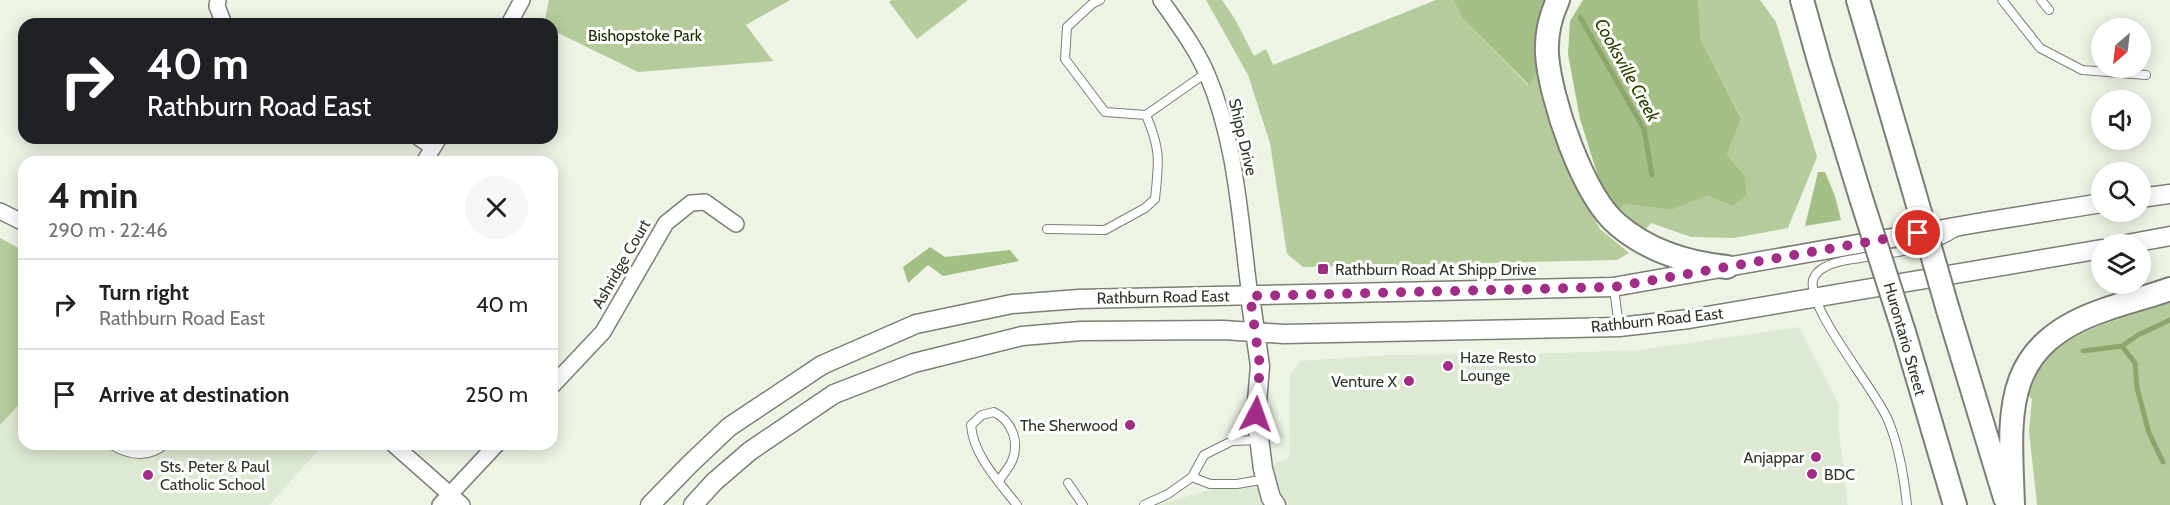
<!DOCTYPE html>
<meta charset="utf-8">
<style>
:root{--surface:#fff;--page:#f6f6f6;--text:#222;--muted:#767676;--line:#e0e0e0}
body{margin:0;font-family:Cabin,sans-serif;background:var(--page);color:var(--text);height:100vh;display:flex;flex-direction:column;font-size:22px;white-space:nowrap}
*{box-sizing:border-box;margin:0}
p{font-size:20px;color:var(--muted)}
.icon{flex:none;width:33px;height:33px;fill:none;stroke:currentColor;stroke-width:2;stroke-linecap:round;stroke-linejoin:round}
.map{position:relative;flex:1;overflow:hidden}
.panel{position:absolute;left:18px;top:156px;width:540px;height:294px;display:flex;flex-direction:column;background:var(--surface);border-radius:18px;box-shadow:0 3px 15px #0003}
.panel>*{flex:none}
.guide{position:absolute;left:18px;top:18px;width:540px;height:126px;border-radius:18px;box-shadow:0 3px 15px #0003;background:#202124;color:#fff;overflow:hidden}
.needle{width:39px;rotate:208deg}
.buttons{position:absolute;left:2091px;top:18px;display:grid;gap:12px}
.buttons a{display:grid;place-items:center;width:60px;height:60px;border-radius:50%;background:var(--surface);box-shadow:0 3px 15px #0003;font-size:30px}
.pin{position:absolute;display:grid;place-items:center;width:51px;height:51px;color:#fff;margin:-26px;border:3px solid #fff;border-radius:50%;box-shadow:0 2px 6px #0007}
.me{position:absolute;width:66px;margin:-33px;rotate:4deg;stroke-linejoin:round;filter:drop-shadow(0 0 4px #0008)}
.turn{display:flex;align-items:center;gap:21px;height:126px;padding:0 30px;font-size:27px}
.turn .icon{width:78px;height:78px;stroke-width:2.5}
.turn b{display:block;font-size:42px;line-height:51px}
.round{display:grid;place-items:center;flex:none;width:63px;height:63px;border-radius:32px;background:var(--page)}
.summary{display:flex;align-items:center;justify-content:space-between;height:102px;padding:0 30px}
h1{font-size:36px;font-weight:800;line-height:45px}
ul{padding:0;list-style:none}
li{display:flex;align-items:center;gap:18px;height:90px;padding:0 30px;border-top:2px solid var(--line)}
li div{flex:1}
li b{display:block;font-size:22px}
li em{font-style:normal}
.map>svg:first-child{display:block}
</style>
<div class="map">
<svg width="2170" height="505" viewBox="0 0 2170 505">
<rect width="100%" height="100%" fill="#edf4e5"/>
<path fill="#dee9d3" d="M1799,327L1839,405V432L1848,505H1156L1232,484L1289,457L1290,374L1300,361L1389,355L1559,353L1639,350Z
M24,399V444H324L269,505H0V425Z"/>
<path fill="#b5cb9b" d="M549,0H790L746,25L773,61L638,72L552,30V24H544Z
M891,0H968L917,39L889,2Z
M1206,0H1222L1235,19L1254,56L1266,49L1273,65L1436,0H1453L1463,19L1528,85L1540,67L1566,167L1600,229L1629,253L1617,260L1303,267L1287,254L1270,143L1248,75Z
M1698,0H1760L1776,22L1817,157L1788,228L1734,238L1691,237L1651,223L1644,231L1619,209L1627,204L1672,210L1707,196L1733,206L1744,174L1727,155L1741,117L1701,40Z
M0,238L24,251V399L0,425Z
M2170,302V505H2037L2029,431L2032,399L2026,393C2034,375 2045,356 2062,345C2093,324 2135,315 2170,302Z"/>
<path fill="#a4bf85" d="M1453,0H1546L1540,67L1529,85L1463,19Z
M1583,0H1698L1701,40L1741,118L1727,155L1744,174L1747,195L1733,206L1707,196L1672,210L1627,204L1619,209L1602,189L1580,119L1568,54L1570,21Z
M1818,172H1825L1835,196L1841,220L1805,226Z
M930,247L945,257L1010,250L1019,261L943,276L928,265L908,283L903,267Z"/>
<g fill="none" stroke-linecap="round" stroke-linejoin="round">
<path stroke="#8ba56c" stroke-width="5" d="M1580,17L1644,129L1652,175
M2122,346L2135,363L2137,388L2149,433L2163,462
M2083,351L2122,346L2138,335L2170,320"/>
<g stroke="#7a8174" stroke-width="10">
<path id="service" d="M1100,0L1092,4L1067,27L1065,59L1105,112L1146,115L1206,73
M2002,0L2040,48L2082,70L2146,75
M2041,0L2049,10
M1047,229L1105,230L1145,208L1155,199C1159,161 1161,150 1146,115
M1614,288L1619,327
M1258,440L1232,441L1204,455L1192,477L1210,484H1237L1266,479
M110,444C128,455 148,459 165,444
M999,481C1003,474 1009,468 1012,461C1020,442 1012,421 994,412L982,415L971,425C973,455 999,482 1017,505
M1068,483L1083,505
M1144,505L1168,494L1192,477
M1907,505C1904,477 1899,446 1888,420C1875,389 1807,309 1813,280C1815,274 1819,270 1825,267C1835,261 1849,260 1860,258C1893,252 1928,251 1956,232"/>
</g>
<g stroke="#7a8174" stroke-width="18">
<path id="minor" d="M218,0L217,6L224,24
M1161,0C1177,23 1196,48 1207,74C1237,144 1240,222 1250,296
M509,24L522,0
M419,138L433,147
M424,162L439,138
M0,211L24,223
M552,386L603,332L666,223L691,203L705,202L736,224
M393,444L462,505
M440,505L497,444"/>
</g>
<g stroke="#7a8174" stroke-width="21">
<path id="tertiary" d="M2140,198L2170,194
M2127,244L2170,236
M1250,296L1260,366L1256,414L1263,469L1271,498L1276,505
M650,505L690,464L729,427L822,365L916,324L1012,304L1079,299L1613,287L1983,222L2102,203
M693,505L714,482L750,451L834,394L914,363L1022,336L1081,331L1223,330L1284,334L1619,327L1689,319L2102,249"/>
</g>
<g stroke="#7a8174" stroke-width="26">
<path id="primary" d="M1558,0C1550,17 1546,35 1547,54C1550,99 1583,196 1618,225C1650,252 1687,263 1727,267
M1802,0L1819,61L1861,198
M1858,0L1913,188
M1948,310L2005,498
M1904,332L1955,505
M2013,505C2010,413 1999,346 2104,310C2126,302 2148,297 2170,289"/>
</g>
<use href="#service" stroke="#fff" stroke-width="8"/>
<use href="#minor" stroke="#fff" stroke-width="15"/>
<use href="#tertiary" stroke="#fff" stroke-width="18"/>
<use href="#primary" stroke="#fff" stroke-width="22"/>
<g stroke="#7a8174" stroke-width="26" stroke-linecap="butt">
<path id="primary-bridge" d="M1913,188L1948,310
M1861,198L1904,332"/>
</g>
<use href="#primary-bridge" stroke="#fff" stroke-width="22"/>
</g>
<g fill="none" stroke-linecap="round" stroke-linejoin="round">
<path stroke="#a12d87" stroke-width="10" stroke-dasharray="0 18" d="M1256,414L1260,366L1250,296L1614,287L1918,233"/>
</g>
<g fill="#a12d87" stroke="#fdfffc" stroke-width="2">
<rect x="1317" y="263" width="12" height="12" rx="3"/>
<circle cx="1448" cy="366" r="6"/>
<circle cx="1409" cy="381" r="6"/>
<circle cx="1130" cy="425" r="6"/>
<circle cx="1816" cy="457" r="6"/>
<circle cx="1812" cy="474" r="6"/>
<circle cx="148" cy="475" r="6"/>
</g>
<g text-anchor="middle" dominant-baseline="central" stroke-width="6" stroke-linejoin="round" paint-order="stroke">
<g font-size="16" fill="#203005" stroke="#fdfffc">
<text x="645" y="35">Bishopstoke Park</text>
</g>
<g font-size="16" fill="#32352f" stroke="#fdfffc">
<text transform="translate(1243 137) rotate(77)">Shipp Drive</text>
<text transform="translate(621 264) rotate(-60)">Ashridge Court</text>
<text transform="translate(1163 297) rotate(-1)">Rathburn Road East</text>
<text transform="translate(1657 320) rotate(-6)">Rathburn Road East</text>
<text transform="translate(1905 339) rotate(74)">Hurontario Street</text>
</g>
<g font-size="16" fill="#32352f" stroke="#fdfffc" text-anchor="start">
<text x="1335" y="269">Rathburn Road At Shipp Drive</text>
<text x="1460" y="357">Haze Resto<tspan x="1460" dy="18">Lounge</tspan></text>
<text x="1397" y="381" text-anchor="end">Venture X</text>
<text x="1118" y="425" text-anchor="end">The Sherwood</text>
<text x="1804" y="457" text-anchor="end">Anjappar</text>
<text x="160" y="466">Sts. Peter &amp; Paul<tspan x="160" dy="18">Catholic School</tspan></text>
<text x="1824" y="474">BDC</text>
</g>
<g font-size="18" font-style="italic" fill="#2b4200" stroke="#fdfffc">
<text transform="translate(1627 70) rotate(61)">Cooksville Creek</text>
</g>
</g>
</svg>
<div class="buttons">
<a><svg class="needle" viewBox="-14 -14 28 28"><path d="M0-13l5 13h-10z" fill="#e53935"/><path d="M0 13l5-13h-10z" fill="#767676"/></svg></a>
<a><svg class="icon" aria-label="sound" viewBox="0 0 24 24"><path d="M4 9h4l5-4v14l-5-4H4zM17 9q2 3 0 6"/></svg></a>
<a><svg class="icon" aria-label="search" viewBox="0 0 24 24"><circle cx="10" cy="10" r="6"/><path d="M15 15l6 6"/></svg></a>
<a><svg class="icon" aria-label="layers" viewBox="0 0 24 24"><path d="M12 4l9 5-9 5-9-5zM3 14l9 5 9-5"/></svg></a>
</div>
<div class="pin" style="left:1918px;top:233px;background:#d93025"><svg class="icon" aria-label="arrive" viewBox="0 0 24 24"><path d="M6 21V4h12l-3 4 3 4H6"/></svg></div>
<svg class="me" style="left:1256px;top:414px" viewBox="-20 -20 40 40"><path d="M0-17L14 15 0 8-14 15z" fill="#a12d87" stroke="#fff" stroke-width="4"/></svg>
<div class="guide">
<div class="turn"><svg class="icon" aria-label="right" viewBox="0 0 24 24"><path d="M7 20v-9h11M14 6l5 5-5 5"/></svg><div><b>40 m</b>Rathburn Road East</div></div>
</div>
<section class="panel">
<div class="summary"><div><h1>4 min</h1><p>290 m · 22:46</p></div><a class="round"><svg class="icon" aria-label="close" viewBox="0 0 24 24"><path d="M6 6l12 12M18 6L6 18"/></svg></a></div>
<ul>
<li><svg class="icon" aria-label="right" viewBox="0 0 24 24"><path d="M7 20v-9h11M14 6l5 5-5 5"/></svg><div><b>Turn right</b><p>Rathburn Road East</p></div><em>40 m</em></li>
<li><svg class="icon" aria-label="arrive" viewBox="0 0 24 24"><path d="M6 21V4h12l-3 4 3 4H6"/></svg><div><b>Arrive at destination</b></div><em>250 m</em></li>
</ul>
</section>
</div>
